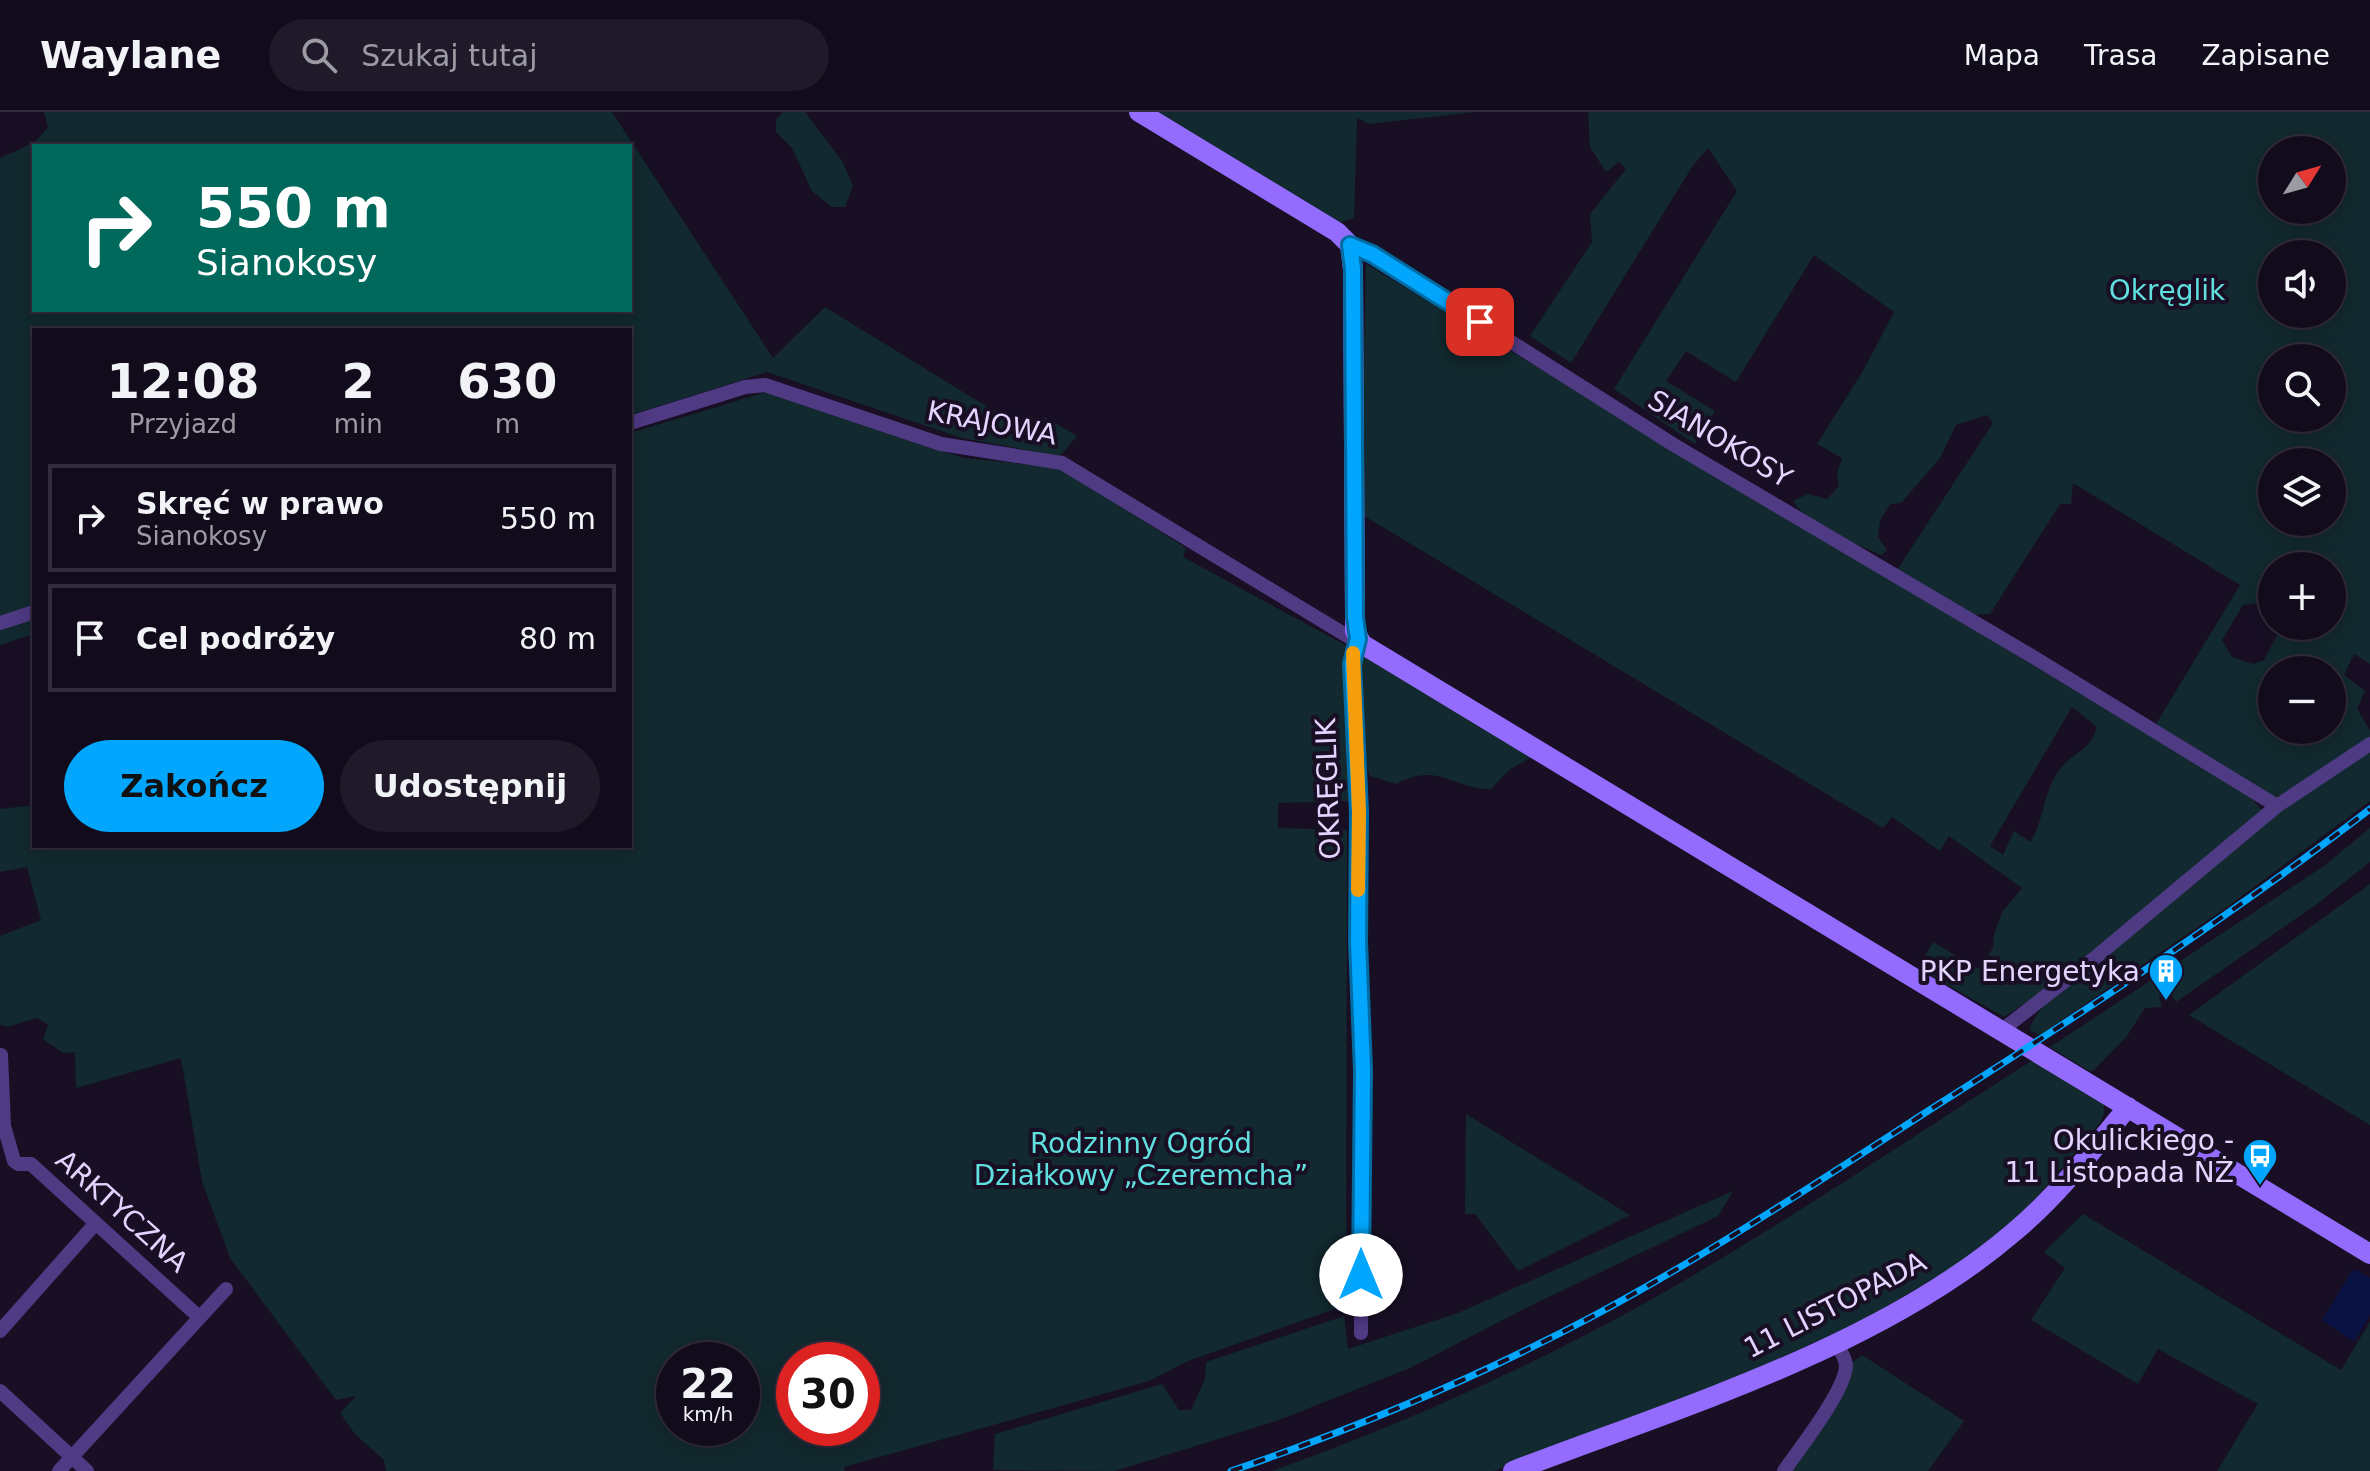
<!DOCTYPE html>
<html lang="pl">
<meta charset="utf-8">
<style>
:root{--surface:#120b1c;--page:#1f1929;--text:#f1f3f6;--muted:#9c9ba3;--line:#312b3b;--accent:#02a6fc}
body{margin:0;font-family:"DejaVu Sans",sans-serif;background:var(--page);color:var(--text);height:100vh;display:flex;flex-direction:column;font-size:30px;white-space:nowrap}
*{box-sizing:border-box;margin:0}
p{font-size:26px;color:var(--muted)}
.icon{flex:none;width:44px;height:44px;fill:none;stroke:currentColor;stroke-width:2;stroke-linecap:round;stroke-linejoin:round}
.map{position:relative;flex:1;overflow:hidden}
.side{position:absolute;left:32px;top:216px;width:600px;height:520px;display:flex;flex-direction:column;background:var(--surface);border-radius:0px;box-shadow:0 4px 20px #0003,0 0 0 2px var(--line)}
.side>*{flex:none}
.hud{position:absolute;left:32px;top:32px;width:600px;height:168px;border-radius:0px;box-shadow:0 4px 20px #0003,0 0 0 2px var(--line);background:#00695c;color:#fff;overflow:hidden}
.needle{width:52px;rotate:53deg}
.buttons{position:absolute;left:2258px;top:24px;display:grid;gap:16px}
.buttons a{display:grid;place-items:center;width:88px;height:88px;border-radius:50%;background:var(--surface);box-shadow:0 4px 20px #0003,0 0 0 2px var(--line);font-size:40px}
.speed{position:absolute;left:656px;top:1230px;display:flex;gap:16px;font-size:40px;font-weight:700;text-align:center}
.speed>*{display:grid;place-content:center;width:104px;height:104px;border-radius:50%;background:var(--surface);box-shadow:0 4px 20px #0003,0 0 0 2px var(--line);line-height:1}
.speed small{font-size:20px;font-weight:400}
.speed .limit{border:12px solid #d22;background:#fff;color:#111}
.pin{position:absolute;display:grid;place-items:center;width:68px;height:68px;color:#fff;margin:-34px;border-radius:16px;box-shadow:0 4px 12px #0006}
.me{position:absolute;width:88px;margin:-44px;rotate:0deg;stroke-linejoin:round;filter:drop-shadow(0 0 6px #0008)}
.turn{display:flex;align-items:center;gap:28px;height:168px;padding:0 32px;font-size:36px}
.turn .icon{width:104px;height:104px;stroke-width:2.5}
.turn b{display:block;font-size:56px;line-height:68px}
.eta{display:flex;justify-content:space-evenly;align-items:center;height:136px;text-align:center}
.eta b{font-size:48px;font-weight:600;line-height:56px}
.cta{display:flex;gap:16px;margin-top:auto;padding:16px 32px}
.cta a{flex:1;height:92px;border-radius:48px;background:var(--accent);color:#111;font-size:32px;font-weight:600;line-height:92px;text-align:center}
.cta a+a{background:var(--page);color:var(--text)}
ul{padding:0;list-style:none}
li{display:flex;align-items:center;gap:24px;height:108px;margin:0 16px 12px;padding:0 16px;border:4px solid var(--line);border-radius:0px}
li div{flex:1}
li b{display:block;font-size:30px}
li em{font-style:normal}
header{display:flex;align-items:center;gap:48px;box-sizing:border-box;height:112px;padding:0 40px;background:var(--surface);border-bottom:2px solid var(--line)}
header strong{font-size:38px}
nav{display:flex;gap:44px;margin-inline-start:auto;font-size:28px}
.search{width:560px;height:72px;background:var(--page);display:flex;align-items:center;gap:20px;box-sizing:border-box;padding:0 28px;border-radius:44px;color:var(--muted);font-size:30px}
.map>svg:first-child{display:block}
</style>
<header>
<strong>Waylane</strong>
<div class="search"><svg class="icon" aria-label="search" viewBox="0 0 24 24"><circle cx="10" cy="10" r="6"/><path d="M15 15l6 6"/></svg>Szukaj tutaj</div>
<nav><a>Mapa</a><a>Trasa</a><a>Zapisane</a></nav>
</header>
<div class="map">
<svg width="2370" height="1359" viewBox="0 0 2370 1359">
<rect width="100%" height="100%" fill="#180f25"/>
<path fill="#12292f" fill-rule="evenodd" d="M44,0H612L773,246L825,195L1033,323L1045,305L1077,324L1060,344L962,326L767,260L630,303V218H34V498L0,508V46L35,30L48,15ZM34,34H630V198H34Z
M783,0H805L842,49L853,74L845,95H832L812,79L792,36L776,20V8Z
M1155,0H1475L1369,12L1357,6L1354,106L1337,111Z
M1588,0H2370V552L2354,542L2344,563L2365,579L2357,597L2370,618V689L2227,795L2040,923L2030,919C2031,898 2070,873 2086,858L2044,879L2004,905L1918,856L1933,830L1978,857L1993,836L1994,823L2002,800L2022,776L1949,724L1940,739L1892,705L1883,716L1361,402L1366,152L2249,683L2266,703L2281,691L2156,612L2240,473L2073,371L2071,392H2060L1990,502L1974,503L1897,458L1993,311L1987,303L1956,313L1940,346L1901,391L1890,392L1880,409L1878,425L1887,438L1882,443C1856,433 1808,413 1793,389L1808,382L1827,387L1839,374L1837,361L1842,346L1817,332L1863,259L1894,200L1814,143L1736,270L1686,239L1666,269L1715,299L1695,332L1614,277L1737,79L1708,36L1692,55L1571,251L1530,224L1592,130L1590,102L1626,57L1619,50L1606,60L1590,35ZM2272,38H2332V98H2272ZM2272,142H2332V202H2272ZM2272,246H2332V306H2272ZM2272,350H2332V410H2272ZM2272,454H2332V514H2282L2264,548L2253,552L2232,545L2222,528L2243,493L2260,491L2272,497ZM2272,558H2332V618H2272ZM2072,595L2097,615C2091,638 2075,639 2061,656C2043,677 2045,708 2030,730L2014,719L2003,743L1990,734Z
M770,279L963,346L1056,355L1078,367L1186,436L1183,445L1347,534L1349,689L1278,691V716L1347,718L1346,1193L1188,1249L1149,1269L844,1355L845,1359H386L384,1348L355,1322L340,1301L356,1284L336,1288L230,1146L202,1069L181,946L76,976L75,940L63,941L43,927L48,913L37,906L7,915L0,913V824L41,808L27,755L0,760V697L34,693V734H630V321ZM674,1248H742V1316H674ZM794,1248H862V1316H794Z
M34,503V522L0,533V513Z
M1361,543L1532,645L1509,658L1491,677C1451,677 1439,649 1396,672L1370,664L1364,649L1356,547Z
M2370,716V750L2317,792L2176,890L2170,879L2159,885L2162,895L2145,896L2127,924L2093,959H2089L2050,935L2324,754Z
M2370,772V1013L2189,903Z
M2036,946L2104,991V1002L2100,1011L2034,1089L2001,1121L1968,1146L1862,1209L1734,1267L1494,1359H1272C1397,1314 1520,1260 1636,1196C1774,1119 1904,1030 2036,946Z
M1466,1002L1630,1103L1518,1159L1475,1102H1465Z
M1733,1079L1718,1104L1532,1193L1410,1256L1279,1308L1115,1359L993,1358L995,1322L1162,1272L1179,1298H1191L1205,1267L1206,1250L1344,1204L1348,1237L1458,1201Z
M2083,1102L2341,1258L2370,1210V1359H2217L2258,1292L2158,1237L2138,1272L2031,1208L2065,1156L2044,1140Z
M1862,1243L1964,1309L1928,1359H1792L1849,1269L1850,1252Z"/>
<path fill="#0a1143" d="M2356,1158L2370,1166V1203L2356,1227L2351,1228L2322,1208L2352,1159Z"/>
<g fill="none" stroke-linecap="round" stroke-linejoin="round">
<path stroke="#4f3a84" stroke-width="14" d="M1350,133L1372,142L1674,333L2035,546L2277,694
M630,311L745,275L765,273L941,332L1062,351L1349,525L1358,527L1352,552L1359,700L1358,829L1363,959L1361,1221
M0,511L34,500
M2002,918L2097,844L2277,694L2370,632
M1,943L4,1014L14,1049L18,1052H31L199,1205
M0,1219L95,1112
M0,1279L87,1359
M59,1359L226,1177
M1784,1359C1799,1337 1845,1279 1846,1254C1846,1246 1840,1238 1836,1231"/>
<path stroke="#936cfe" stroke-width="20" d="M1139,0L1337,120L1350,133L1353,157L1355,505V519L1362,532L2370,1142
M1513,1359C1677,1296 1879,1236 2014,1120C2058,1083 2092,1039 2128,995"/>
<g stroke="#02a6fc" stroke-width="7">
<path id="rail" d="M1231,1359C1357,1316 1479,1265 1597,1202C1712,1140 1821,1068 1931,997C2081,902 2229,805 2370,697"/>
</g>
<use href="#rail" stroke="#180f25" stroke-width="4" stroke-dasharray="12" stroke-linecap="butt"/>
</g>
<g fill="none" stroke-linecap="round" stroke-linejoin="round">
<g stroke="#016ca4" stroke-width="20">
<path id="route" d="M1361,1163L1363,959L1358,829L1359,700L1352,552L1358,527L1355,505L1353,157L1350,133L1372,142L1480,210"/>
</g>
<use href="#route" stroke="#02a6fc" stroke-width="14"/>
<path stroke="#f59e0b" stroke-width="14" d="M1353,541L1359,700L1358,778"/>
</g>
<defs>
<g id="building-pin" transform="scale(1.8)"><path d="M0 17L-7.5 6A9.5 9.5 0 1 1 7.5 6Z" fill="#02a6fc" stroke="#180f25"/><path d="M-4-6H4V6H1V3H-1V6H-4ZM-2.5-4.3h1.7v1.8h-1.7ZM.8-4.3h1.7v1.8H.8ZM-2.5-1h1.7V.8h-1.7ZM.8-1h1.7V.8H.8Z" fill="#fff"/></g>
<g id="bus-pin" transform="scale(1.8)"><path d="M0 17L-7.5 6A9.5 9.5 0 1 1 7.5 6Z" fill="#02a6fc" stroke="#180f25"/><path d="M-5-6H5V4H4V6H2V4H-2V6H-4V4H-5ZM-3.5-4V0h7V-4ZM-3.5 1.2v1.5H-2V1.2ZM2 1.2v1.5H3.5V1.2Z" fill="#fff"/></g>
</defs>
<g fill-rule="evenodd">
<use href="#building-pin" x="2166" y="859"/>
<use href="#bus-pin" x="2260" y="1044"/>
</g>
<g text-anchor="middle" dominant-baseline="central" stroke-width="8" stroke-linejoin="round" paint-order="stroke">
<g font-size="28" fill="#5fdfde" stroke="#180f25">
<text x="2167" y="178">Okręglik</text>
<text x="1141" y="1031">Rodzinny Ogród<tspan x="1141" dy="32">Działkowy „Czeremcha”</tspan></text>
</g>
<g font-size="28" fill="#e3d4ff" stroke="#180f25">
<text transform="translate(992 311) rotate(11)">KRAJOWA</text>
<text transform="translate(1720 327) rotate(31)">SIANOKOSY</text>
<text transform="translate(1328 677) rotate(-92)">OKRĘGLIK</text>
<text transform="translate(122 1099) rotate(42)">ARKTYCZNA</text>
<text transform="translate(1835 1193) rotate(-27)">11 LISTOPADA</text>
</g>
<g font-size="28" fill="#e3d4ff" stroke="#180f25" text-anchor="end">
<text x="2140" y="859">PKP Energetyka</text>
<text x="2234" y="1028">Okulickiego -<tspan x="2234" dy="32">11 Listopada NŻ</tspan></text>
</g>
</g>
</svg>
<div class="buttons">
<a><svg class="needle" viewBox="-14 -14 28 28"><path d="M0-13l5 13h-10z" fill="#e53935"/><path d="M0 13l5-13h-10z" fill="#9c9ba3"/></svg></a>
<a><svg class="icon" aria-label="sound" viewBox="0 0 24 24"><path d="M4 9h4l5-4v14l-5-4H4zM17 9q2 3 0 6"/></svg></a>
<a><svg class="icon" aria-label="search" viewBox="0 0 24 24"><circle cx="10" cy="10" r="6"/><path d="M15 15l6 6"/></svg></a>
<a><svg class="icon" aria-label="layers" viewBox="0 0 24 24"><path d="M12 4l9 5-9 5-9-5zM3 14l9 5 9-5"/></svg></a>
<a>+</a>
<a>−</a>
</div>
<div class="speed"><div>22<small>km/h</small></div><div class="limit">30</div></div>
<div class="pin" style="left:1480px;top:210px;background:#d93025"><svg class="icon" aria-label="arrive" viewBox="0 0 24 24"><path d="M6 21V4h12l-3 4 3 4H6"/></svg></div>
<svg class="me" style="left:1361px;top:1163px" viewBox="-20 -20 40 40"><circle r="19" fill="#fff"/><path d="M0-13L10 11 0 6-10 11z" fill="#02a6fc"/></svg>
<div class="hud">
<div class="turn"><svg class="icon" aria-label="right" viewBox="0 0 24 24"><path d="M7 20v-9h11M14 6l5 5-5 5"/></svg><div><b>550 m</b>Sianokosy</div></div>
</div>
<section class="side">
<div class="eta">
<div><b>12:08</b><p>Przyjazd</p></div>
<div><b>2</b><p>min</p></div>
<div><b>630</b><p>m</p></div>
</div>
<ul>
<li><svg class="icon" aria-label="right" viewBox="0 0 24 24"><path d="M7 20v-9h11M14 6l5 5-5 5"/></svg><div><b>Skręć w prawo</b><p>Sianokosy</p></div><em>550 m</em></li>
<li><svg class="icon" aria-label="arrive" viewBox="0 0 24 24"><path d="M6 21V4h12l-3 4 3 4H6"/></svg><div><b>Cel podróży</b></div><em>80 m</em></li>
</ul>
<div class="cta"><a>Zakończ</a><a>Udostępnij</a></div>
</section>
</div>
